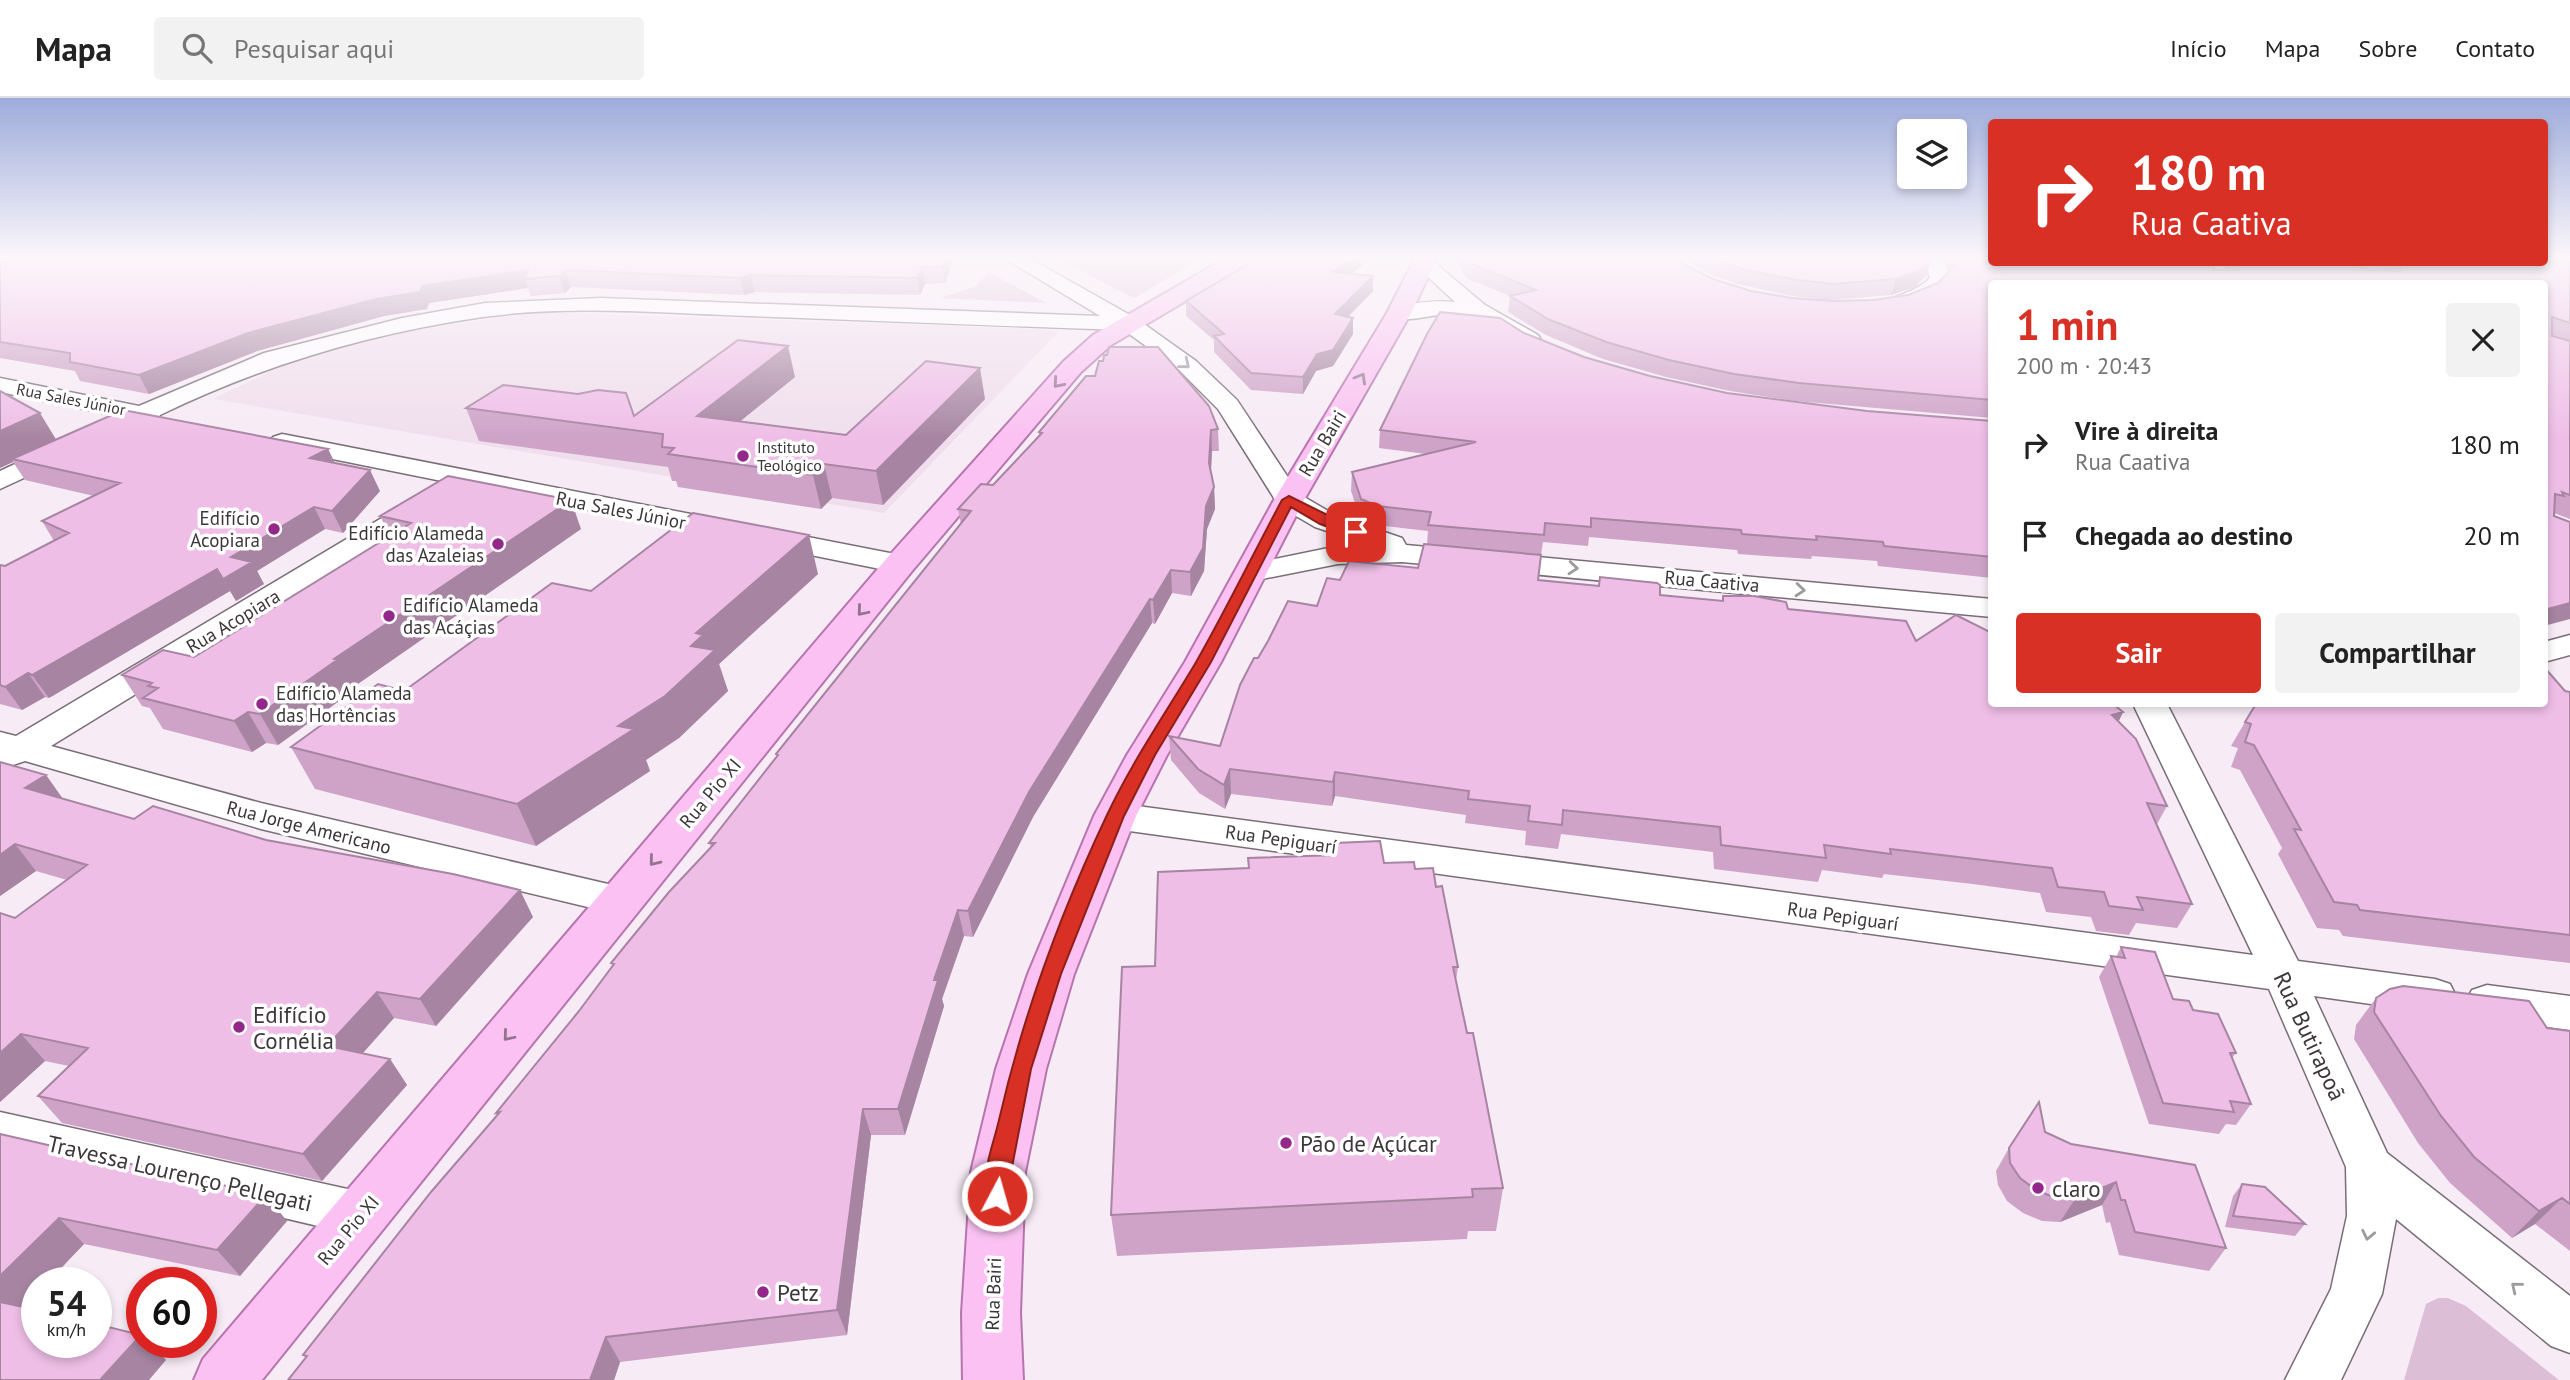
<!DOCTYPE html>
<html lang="pt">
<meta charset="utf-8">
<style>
:root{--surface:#fff;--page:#f2f2f2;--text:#222;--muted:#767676;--line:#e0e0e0;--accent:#d93025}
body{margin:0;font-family:"PT Sans",sans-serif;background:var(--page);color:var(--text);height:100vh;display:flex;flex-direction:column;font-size:26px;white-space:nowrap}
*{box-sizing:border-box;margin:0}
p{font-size:23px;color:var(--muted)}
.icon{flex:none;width:38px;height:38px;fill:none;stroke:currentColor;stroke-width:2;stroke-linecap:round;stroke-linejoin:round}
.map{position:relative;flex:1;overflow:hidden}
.drawer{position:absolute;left:1988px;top:182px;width:560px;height:427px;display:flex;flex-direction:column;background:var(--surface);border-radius:7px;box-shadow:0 4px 10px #0003}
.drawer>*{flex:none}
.banner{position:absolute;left:1988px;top:21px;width:560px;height:147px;border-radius:7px;box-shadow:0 4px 10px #0003;background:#d93025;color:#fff;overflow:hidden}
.buttons{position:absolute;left:1897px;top:21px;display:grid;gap:14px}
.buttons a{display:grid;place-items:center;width:70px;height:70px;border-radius:7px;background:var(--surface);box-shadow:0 4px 10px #0003;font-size:35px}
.speed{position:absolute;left:21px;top:1169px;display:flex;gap:14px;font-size:35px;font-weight:700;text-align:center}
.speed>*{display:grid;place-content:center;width:91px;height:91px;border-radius:50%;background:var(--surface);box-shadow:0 4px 10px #0003;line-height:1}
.speed small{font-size:18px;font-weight:400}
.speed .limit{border:10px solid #d22;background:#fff;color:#111}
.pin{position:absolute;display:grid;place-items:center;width:60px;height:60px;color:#fff;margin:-30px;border-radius:14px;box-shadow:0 4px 10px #0006}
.me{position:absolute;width:77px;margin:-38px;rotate:6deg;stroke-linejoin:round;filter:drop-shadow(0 0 5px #0008)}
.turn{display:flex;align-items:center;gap:24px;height:147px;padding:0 28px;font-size:32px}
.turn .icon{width:91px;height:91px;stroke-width:2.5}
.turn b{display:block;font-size:49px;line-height:60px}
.round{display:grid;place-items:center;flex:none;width:74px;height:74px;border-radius:7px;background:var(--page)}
.summary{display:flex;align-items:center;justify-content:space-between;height:119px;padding:0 28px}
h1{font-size:42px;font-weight:700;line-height:52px;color:var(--accent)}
.button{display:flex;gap:14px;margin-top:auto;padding:14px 28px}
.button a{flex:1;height:80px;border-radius:7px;background:var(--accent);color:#fff;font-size:28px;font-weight:700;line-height:80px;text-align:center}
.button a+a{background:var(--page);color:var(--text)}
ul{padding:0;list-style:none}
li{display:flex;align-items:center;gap:21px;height:91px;padding:0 28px}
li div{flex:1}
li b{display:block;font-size:26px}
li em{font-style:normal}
header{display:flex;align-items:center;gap:42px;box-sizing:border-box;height:98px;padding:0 35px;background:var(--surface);border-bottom:2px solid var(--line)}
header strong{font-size:33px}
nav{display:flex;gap:38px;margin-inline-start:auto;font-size:24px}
.search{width:490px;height:63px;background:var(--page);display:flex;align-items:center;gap:18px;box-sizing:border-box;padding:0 24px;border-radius:7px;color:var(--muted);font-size:26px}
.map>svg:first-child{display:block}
</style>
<header>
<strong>Mapa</strong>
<div class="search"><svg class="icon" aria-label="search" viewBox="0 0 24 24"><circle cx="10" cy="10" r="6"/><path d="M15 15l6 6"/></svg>Pesquisar aqui</div>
<nav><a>Início</a><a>Mapa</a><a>Sobre</a><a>Contato</a></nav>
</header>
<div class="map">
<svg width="2570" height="1282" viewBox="0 0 2570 1282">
<rect width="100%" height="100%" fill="#f7ebf5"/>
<path fill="#f0deec" d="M540,214L1060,232L884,415L213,301L294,262L399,234Z"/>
<path fill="#ddbed7" d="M1055,160H1203L1134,200Z
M989,174L1046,205L940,200L974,189Z
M2438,1200H2448L2466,1208L2559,1282H2404L2426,1206Z"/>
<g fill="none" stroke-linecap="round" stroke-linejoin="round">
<g stroke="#796e77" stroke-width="3">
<path id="street" d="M1004,160H1029L1137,221L1196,263L1237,302L1299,396L1335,417L1402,440L1406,447L1992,501V519L1402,464L1338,466L1252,483L1241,480L1237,474L1241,468L1338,448L1368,447L1315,429L1279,408L1218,311L1180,273L1124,232C998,228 873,223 748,218C660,215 570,207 483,219C371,235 263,267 160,317L157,322L145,324L0,391V373L117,318L0,294V280L139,308L264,255L402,220L485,205L601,200L1100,218Z
M1425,160L1431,162L1485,207L1538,237L1541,242L1538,247C1515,253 1494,227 1474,219C1447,209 1417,226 1391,220L1388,215L1391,210C1413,205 1433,202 1455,204L1414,166L1417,162Z
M1923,160H1943L1951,178C1938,198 1913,217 1887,211L1884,206C1891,197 1915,196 1930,180Z
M2204,164H2224L2230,186H2209Z
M282,336L900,457L910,460L915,466L910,472L900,475L273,349L269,344L273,339Z
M427,397L437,399L441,405L437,411L51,648L261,705L621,789L635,793L641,803L635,813L621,817L261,731L25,663L10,668L0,666V634L16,638L417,399Z
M2570,537V557L2544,564V544Z
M2133,606H2167L2298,863L2435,881L2450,886L2456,898L2450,910L2435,915L2314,898L2387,1055L2570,1198V1255L2551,1248L2396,1121L2382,1196L2341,1282H2285L2331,1191L2347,1118L2346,1069L2269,891L1115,731L1102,727L1096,718L1102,709L1115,705L2253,857Z
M2487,887L2570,898V932L2487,921L2472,916L2465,904L2472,892Z
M0,1014L361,1094L379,1100L386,1116L379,1132L361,1138L0,1054Z"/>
</g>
<g stroke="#b675ad" stroke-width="4">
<path id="primary" d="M1226,160H1253L1250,165L1111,247L1081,274L912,473L262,1282H194L203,1261L888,459L1063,264L1093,237Z
M1415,160H1437L1411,215L1304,402L1221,564L1167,657L1136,718L1074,876L1046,971L1025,1074L1020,1215L1023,1282H963L962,1215L971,1074L996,971L1028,876L1094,718L1127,657L1185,564L1274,402L1387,215Z"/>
</g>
<use href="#street" fill="#fff" fill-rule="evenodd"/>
<use href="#primary" fill="#fac1f2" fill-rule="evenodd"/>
</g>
<path fill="#cea3c7" d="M0,160H952L953,163L945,185L925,186L920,197L755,194L744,197L571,189L565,195L531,198L528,190L429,205L427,211L384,218L257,253L149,296L80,283L75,273L0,260Z
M1259,160H1373L1351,176L1373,178V193L1348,219L1353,236L1333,268L1316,273L1303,296L1251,292L1214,254V242L1186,218V203Z
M1456,160H1677L1683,166L1713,181L1751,193L1792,200L1833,203L1873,202L1908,197L1938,185L1950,172L1946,160H1992L2214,172H2228L2226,164H2347L2368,172L2372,173L2351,164H2544L2570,160V421L2554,415L2544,186H1992V320L1795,303L1730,293L1666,279L1603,261L1546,237L1508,214L1510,198L1466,180Z
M1686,160H1931V161L1927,176L1915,189L1891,197L1829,202L1793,198L1738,186L1709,176Z
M1524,235L1584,259L1650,278L1727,295L1867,313L1992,323V480L1878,468L1877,463L1812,458L1811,461L1738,456L1737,452L1589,439L1588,448L1543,444L1541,457L1427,446L1428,433L1376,427L1360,420L1351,393L1352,374L1426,356L1379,350L1380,332Z
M795,279L740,323L846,337L985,301L883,407L832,400L821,411L678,389L676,383H672L668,369L479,343L466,310L634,318Z
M0,293L56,342L328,351L335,365L380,393L343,435L325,431L257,473L264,486L236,503L230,493L49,600L45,599L22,612L0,606V467L5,468L54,443L42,423L94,398L25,382L13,364L0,370Z
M1218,331L1219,353H1212L1211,373L1214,389L1215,411L1207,431L1204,473L1191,498L1172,495L1155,526L1152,525L1033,719L973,839L964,838L942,901L944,908L905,1037H871L847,1237L620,1264L614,1282H288L306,1260L303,1257L497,1018L496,1015L579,913L613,868L611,865L711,749L709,745L776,659V656L961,426L958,411L993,387L1039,337V334Z
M380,418L581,431L352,590L353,593L278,647L266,645L252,654L163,631L150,610L142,608L122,577L194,559L390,438Z
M818,476L719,566L728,593L679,640L646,662L650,673L536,748L315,691L291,649L404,593L591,493Z
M1600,479L1660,497L1722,503L1723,498L1788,511L1916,543L2123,614L2118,624L2167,708L2157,726L2192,806L2177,830L2136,825L2129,837L2096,833L2091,819L2046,814L2040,795L1973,786L1884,776L1882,780L1822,772L1818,784L1714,771L1713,754L1561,736L1558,751L1525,747L1526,733L1465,725L1466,717L1335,698L1332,708L1231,696L1225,711L1199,695L1171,662L1169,638L1220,648L1258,560L1317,508L1340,482H1538L1598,488Z
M2565,593L2570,594V865L2343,838L2339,832L2317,830L2278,756L2282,750L2240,672L2231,669L2238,650L2231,648L2245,624Z
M0,664L46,677L63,701L134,721L266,742L533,819L436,928L394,920L363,955L390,961L407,987L322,1083L62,1025L38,998L69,968L45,963L0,1004L15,820L67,782L36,773L0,798Z
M1335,745L1384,765L1415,771L1436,789L1458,869L1456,882L1503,1090L1496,1133H1468L1467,1141L1117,1158L1111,1117L1155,868L1249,770L1248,760L1334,757Z
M2121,849L2173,901L2193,912L2236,955L2232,960L2251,1006L2236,1027L2226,1026L2219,1036L2149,1026L2099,879L2111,858L2116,859Z
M2376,900L2547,930L2570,933V1153L2535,1126L2512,1140L2450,1085L2418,1045L2354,941L2356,927Z
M2045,1034L2226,1150L2209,1173L2119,1157L2110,1124L2106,1125L2102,1107L2060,1124L2042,1123L2023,1115L2007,1103L1998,1087L1996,1073L2009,1050Z
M0,1036L287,1123L240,1178L84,1146L23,1209L142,1238L166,1262L0,1282Z
M2242,1086L2305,1126L2295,1138L2225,1129L2233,1098Z"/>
<path fill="#a785a2" d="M0,160H40L0,165Z
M945,160H952L953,163L945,185L942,169Z
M1353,160H1373L1332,189L1333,174Z
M1931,161L1927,176L1915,189L1891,197L1896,181Z
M922,169L925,186L920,197L917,180Z
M528,172L525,181L528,190L429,205L427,211L384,218L257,253L149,296L139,277L248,235L422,188Z
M566,172L571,189L565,195L559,178Z
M751,177L755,194L744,197L740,180Z
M1373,178V193L1335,232V216Z
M1353,220V236L1333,268L1316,273L1303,296V279L1317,256Z
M788,248L795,279L706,351L697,318Z
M980,270L985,301L883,407L876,373Z
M40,315L57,343L12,361L13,364L0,370V333Z
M1211,332L1212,353L1210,387L1209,365Z
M328,351L338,372L310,360Z
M824,366L832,400L821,411L813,377Z
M370,372L380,393L343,435L332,413Z
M1214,389L1215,411L1207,431L1204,473L1191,498L1190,474L1206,408Z
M571,402L581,431L352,590L353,593L278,647L260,616L334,561Z
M314,409L325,431L257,473L264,486L236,503L223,481L231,459Z
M809,437L818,476L719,566L728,593L679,640L646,662L650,673L536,748L517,706L691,548L696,535Z
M217,471L230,493L49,600L32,577Z
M1171,472L1172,495L1155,526L1153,502Z
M1150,501L1152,525L1033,719L973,839L968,813L1029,694Z
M2570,505V521L2544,528V512Z
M28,575L45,599L22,612L5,589Z
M248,614L266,645L252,654L234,623Z
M2123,614L2112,638V617Z
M1230,671L1231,696L1225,711L1224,687Z
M1335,674V698L1332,708L1333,684Z
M46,677L65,704L25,690Z
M15,746L36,773L0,798V757Z
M520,792L533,819L436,928L420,901Z
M958,812L964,838L942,901L944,908L905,1037L898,1011L934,882Z
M377,894L394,920L345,975L327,948Z
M21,936L45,963L0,1004V955Z
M390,961L407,987L322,1083L303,1056Z
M863,1011L871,1037L847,1237L837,1212Z
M2116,1084L2102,1107L2060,1124L2075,1101Z
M266,1097L287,1123L240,1178L217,1152Z
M2562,1100L2535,1126L2512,1140L2539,1113Z
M59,1120L84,1146L47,1185H37V1195L8,1225L0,1217V1178Z
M141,1237L142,1238V1244H148L166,1262L149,1282H100Z
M606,1239L620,1264L614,1282H590Z"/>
<path fill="#efbee7" stroke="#a785a2" stroke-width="2" d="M38,160H945L942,169H922L917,180L751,177L740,180L566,172L559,178L525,181L528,172L422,188L420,194L376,201L248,235L139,277L70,264V255L0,244V165Z
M1259,160H1353L1333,174L1373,178L1335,216L1353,220L1333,252L1317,256L1303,279L1251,275L1214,238L1224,236L1186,203Z
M1465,160H1677L1683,166L1713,181L1751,193L1792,200L1833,203L1873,202L1908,197L1938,185L1958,164L1957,160H1992V164H2212L2214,172H2239L2237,164H2347L2368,172L2400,173L2403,170L2398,164H2544V160H2570V225L2552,219V238L2570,243V397L2562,394L2564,398L2555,396L2554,418L2570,424V505L2544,512V186H1992V302L1799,285L1734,276L1669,262L1606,244L1548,221L1510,198L1536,192L1467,164Z
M1713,160H1931V161L1919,173L1896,181L1833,186L1797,182L1741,171Z
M1440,214L1500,220L1524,235L1584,259L1650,278L1727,295L1867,313L1992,323V459L1884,448L1883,444L1816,438L1817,442L1742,436L1741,432L1591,420V429L1545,425L1544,437L1428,427L1431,414L1377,408L1361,401L1352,374L1476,344L1380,332L1427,236Z
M738,242L788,248L697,318L846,337L926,263L980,270L876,373L824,366L813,377L668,356L674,350L662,349L663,336L466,310L503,287L578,296L598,292L626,295L634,318Z
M1109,249H1158L1209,308L1218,331L1211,332L1209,365L1214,389L1206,408L1203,450L1190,474L1171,472L1153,502L1150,501L1029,694L968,813L958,812L934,882H938L898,1011H863L837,1212L606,1239L590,1282H288L307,1258L303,1257L431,1094L500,1014L496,1015L579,913L614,866L611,865L669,794L715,745H709L778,657L776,656L971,413L958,411L981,386L993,387L1042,335L1039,334L1086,278H1095L1099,263H1103L1104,257H1107Z
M0,293L40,315L0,333Z
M123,312L328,351L310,360L370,372L332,413L314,409L231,459L252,464L223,481L217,471L32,577L28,575L5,589L0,587V467L5,468L69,435L42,423L120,385L12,361Z
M448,378L571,402L334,561L337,562L260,616L248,614L234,623L143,600L158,590L148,588L152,585L122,577L163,552L194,559L411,425L380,418Z
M693,415L809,437L696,535L703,537L691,548L715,552L665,598L618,628L634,631L517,706L291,649L378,586L404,593L552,485L591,493Z
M1424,446L1541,457L1538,482L1599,488L1600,479L1657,485L1660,487V497L1723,503V498H1754L1786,504L1788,511L1906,523L1916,543L1956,517L1992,535V606H2113L2123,614L2112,617L2136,641L2167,708L2147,705L2192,806L2137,799L2143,812L2109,808L2104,794L2058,789L2052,770L1890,751L1891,756L1824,747L1826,760L1721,747L1720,729L1563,712L1562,727L1528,723L1530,708L1468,701L1469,693L1335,674L1333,684L1230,671L1224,687L1198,671L1169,638L1220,648L1240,587L1254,560H1258L1268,543L1288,503L1317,508L1327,480L1340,482L1349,463L1418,470Z
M2544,569L2565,593L2570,594V837L2360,812L2357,807L2334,804L2294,731L2301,732L2254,647L2245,644L2251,626L2245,624L2256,606H2544Z
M0,664L46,677L25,690L134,721L153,708L266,742L453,776L520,792L420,901L377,894L327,948L390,961L303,1056L38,998L88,950L21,936L0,955V815L15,820L87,767L15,746L0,757Z
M1380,743L1384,765L1414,764L1415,771L1433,770L1436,789L1442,788L1458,869H1453L1467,935H1473L1503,1090L1472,1091L1473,1099L1111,1117L1122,869L1155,868L1158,774L1249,770L1248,760L1336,757L1335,745Z
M2121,849L2155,854L2173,901L2189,903L2193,912L2218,916L2236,955H2230L2251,1006L2230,1003L2234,1014L2163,1005L2111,858L2125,860Z
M2403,888L2529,903L2547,930L2570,933V1106L2562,1100L2539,1113L2474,1059L2441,1018L2374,914L2376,900L2390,891Z
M2039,1004L2045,1034L2071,1046L2195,1067L2226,1150L2135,1134L2125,1102H2121L2116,1084L2075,1101L2056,1100L2036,1092L2020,1080L2010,1065L2009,1050Z
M0,1036L266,1097L217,1152L59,1120L0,1178Z
M2242,1086L2265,1089L2305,1126L2233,1118Z
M0,1204L37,1212V1244H96V1226L141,1237L100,1282H0Z"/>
<defs><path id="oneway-chevron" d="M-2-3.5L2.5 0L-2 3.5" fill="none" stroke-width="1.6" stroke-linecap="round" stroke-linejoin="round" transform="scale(1.75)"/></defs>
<g stroke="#9e9b9d">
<use href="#oneway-chevron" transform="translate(1185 266) rotate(39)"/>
<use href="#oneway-chevron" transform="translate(1573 470) rotate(5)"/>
<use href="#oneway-chevron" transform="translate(1800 492) rotate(5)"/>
<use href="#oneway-chevron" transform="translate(2368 1137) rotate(102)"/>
<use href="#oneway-chevron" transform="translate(2516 1189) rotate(-141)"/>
</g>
<g stroke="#92758d">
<use href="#oneway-chevron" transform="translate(1361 280) rotate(-60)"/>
<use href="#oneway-chevron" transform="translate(1058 285) rotate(131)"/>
<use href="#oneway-chevron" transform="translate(862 513) rotate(130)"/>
<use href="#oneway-chevron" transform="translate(654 763) rotate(129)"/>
<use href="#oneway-chevron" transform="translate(508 938) rotate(130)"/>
</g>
<linearGradient id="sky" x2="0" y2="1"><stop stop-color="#9eacdb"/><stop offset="0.47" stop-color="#fbf6fa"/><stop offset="1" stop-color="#fbf6fa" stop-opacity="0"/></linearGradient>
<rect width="2570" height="340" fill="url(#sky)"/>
<path fill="#d93025" stroke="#8d1f18" stroke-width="2" d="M1289,398L1362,434L1356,438L1351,437L1320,426L1291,409L1211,564L1155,657L1124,718L1061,876L1031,971L1005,1105L997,1108L989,1105C978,1082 994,1045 999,1022C1023,917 1061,814 1107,717C1132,664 1165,616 1195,566C1226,512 1253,456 1282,402Z"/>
<g fill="#94288a" stroke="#fff" stroke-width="2.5">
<circle cx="743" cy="358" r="7"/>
<circle cx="274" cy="431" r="7"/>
<circle cx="498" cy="446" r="7"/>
<circle cx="389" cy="518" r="7"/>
<circle cx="262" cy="606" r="7"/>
<circle cx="239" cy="929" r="7"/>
<circle cx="1286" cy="1045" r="7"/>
<circle cx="2038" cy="1090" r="7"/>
<circle cx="763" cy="1194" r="7"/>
</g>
<g text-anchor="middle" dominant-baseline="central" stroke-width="7" stroke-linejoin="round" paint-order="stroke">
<g font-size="16" fill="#3c373b" stroke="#fff">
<text transform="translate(71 301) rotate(11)">Rua Sales Júnior</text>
</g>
<g font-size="16" fill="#3c373b" stroke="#fff" text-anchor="start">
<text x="757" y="349">Instituto<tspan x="757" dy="18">Teológico</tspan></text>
</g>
<g font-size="19" fill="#3c373b" stroke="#fff">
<text transform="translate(1322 345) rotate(-59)">Rua Bairi</text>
<text transform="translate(621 412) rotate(11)">Rua Sales Júnior</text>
<text transform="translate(1712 483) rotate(5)">Rua Caativa</text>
<text transform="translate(233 523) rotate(-31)">Rua Acopiara</text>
<text transform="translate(710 695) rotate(-50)">Rua Pio XI</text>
<text transform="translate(309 729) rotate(14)">Rua Jorge Americano</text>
<text transform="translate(1281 741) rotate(8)">Rua Pepiguarí</text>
<text transform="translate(1843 818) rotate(8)">Rua Pepiguarí</text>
<text transform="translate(348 1132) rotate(-50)">Rua Pio XI</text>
<text transform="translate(993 1196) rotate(-88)">Rua Bairi</text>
</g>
<g font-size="19" fill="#3c373b" stroke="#fff" text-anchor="end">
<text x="260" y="420">Edifício<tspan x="260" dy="22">Acopiara</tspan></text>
<text x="484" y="435">Edifício Alameda<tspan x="484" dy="22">das Azaleias</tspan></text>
<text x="403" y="507" text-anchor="start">Edifício Alameda<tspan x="403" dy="22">das Acáçias</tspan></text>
<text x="276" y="595" text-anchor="start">Edifício Alameda<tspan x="276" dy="22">das Hortências</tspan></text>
</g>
<g font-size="23" fill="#3c373b" stroke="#fff" text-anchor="start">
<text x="253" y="916">Edifício<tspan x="253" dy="26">Cornélia</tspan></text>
<text x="1300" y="1045">Pão de Açúcar</text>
<text x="2052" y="1090">claro</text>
<text x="777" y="1194">Petz</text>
</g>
<g font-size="23" fill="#3c373b" stroke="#fff">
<text transform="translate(2310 938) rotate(65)">Rua Butirapoã</text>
<text transform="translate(180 1075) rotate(13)">Travessa Lourenço Pellegati</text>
</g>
</g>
</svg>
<div class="buttons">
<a><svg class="icon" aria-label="layers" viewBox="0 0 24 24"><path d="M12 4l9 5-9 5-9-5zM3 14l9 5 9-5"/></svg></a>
</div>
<div class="speed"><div>54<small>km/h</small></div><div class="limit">60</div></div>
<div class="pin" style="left:1356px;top:434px;background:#d93025"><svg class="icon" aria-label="arrive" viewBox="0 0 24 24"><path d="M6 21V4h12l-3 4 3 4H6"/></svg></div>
<svg class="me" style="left:997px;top:1098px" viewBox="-20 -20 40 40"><circle r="17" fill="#d93025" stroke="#fff" stroke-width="3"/><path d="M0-11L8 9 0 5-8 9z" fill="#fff"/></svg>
<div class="banner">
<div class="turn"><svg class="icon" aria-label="right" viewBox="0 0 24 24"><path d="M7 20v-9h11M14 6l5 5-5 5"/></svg><div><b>180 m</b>Rua Caativa</div></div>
</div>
<section class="drawer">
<div class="summary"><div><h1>1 min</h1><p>200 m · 20:43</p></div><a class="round"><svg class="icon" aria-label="close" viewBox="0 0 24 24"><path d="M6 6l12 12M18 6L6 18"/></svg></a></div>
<ul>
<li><svg class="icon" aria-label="right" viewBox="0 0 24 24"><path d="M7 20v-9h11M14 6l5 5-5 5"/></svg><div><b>Vire à direita</b><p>Rua Caativa</p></div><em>180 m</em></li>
<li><svg class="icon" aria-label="arrive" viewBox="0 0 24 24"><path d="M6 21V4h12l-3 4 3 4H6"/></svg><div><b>Chegada ao destino</b></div><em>20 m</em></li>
</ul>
<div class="button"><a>Sair</a><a>Compartilhar</a></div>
</section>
</div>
